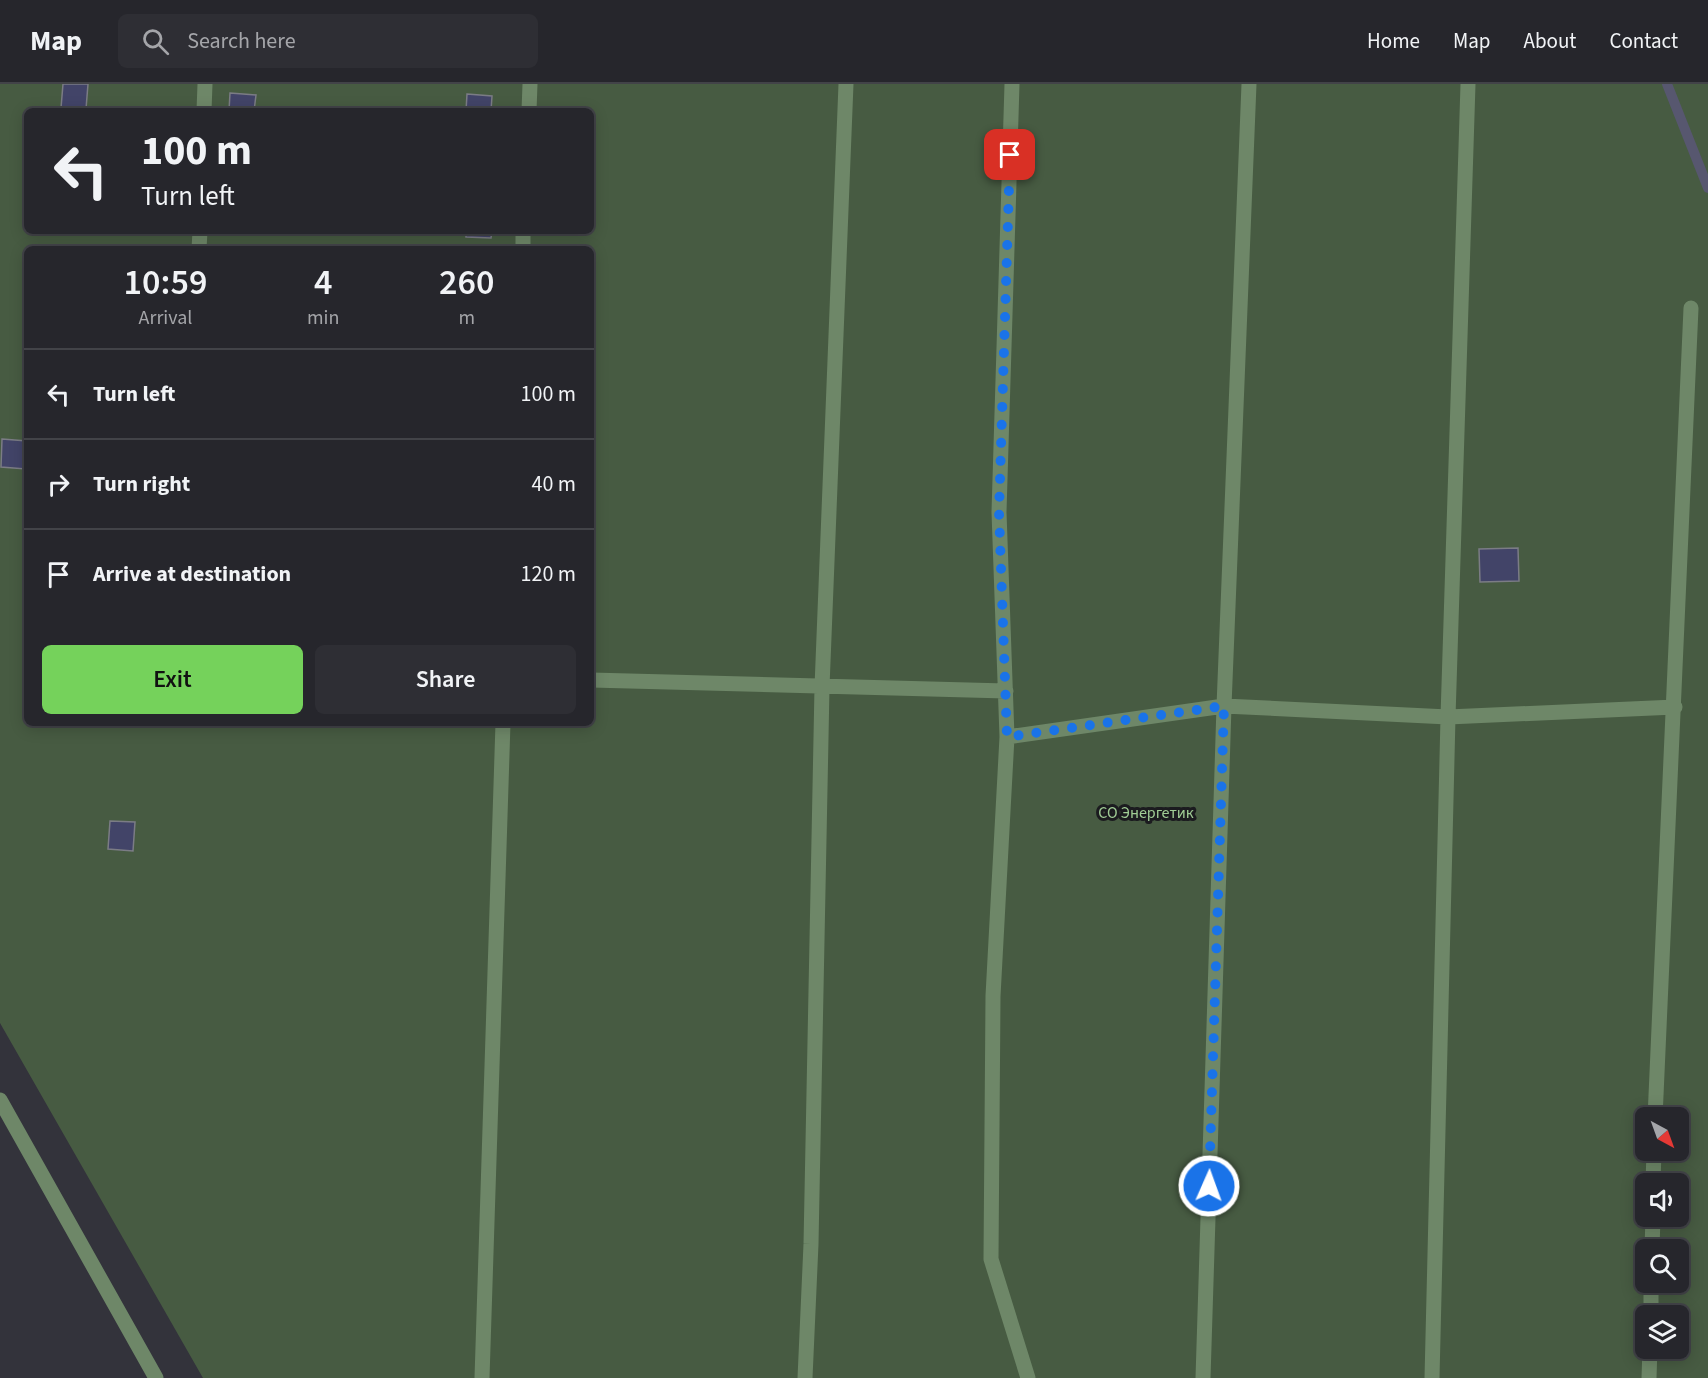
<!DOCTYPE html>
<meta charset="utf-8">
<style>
:root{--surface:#26262c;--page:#2e2e34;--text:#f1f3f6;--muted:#a4a5a9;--line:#424348;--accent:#75d25b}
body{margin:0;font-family:"Source Sans 3",sans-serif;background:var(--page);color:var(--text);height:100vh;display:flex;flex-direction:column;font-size:22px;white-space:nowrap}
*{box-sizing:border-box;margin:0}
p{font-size:20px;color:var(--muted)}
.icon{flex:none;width:33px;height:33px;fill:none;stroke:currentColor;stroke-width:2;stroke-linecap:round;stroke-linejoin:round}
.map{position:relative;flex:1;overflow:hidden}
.panel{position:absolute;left:24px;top:162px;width:570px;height:480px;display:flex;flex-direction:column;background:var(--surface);border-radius:9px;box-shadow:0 3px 15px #0003,0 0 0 2px var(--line)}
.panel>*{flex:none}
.top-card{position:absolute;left:24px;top:24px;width:570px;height:126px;border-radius:9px;box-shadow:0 3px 15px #0003,0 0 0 2px var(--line);background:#26262c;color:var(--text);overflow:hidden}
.needle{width:39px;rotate:139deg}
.fabs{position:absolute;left:1635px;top:1023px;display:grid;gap:12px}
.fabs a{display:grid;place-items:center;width:54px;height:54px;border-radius:9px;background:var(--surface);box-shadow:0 3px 15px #0003,0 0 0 2px var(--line);font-size:30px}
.pin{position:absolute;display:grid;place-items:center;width:51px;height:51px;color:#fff;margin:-26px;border-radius:12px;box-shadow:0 3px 9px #0006}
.me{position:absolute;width:66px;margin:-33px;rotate:2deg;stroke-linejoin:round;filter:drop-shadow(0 0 4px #0008)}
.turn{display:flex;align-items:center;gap:21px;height:126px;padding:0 18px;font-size:27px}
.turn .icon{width:78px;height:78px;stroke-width:2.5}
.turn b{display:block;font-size:42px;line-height:51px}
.eta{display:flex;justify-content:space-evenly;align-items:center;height:102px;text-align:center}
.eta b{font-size:36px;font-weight:600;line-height:42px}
.cta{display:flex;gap:12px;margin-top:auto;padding:12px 18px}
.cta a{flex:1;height:69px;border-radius:9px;background:var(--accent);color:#111;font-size:24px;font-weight:600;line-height:69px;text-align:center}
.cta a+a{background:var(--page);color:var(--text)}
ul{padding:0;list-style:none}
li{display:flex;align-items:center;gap:18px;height:90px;padding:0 18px;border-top:2px solid var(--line)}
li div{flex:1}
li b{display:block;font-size:22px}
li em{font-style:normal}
header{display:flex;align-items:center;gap:36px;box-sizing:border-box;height:84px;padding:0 30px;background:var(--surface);border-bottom:2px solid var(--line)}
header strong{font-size:28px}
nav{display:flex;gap:33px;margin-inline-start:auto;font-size:21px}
.search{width:420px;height:54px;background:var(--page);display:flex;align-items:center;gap:15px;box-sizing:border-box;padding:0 21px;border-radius:9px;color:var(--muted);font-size:22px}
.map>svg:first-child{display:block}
</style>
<header>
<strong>Map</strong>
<div class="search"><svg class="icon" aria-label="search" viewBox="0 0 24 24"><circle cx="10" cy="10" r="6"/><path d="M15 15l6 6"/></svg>Search here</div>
<nav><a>Home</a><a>Map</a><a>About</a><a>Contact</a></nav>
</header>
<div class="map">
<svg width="1708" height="1294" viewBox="0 0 1708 1294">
<rect width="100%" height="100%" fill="#33333b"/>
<path fill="#475b42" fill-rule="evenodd" d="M0,0H1708V1294H203L0,939ZM27,27H591V147H27ZM27,165H591V639H27ZM1646,1034H1678V1066H1646ZM1646,1100H1678V1132H1646ZM1646,1166H1678V1198H1646ZM1646,1232H1678V1264H1646Z"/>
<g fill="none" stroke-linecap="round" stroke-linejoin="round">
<path stroke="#57576f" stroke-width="10" d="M1667,0L1708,104"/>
</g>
<path fill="#424468" stroke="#7b7c85" stroke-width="1.5" d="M63,0H88L86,25L61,24Z
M230,9L256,11L254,27H229Z
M467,10L492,12L491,27H466Z
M466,147H492L491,154L466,153Z
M2,355L27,357L26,385L1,383Z
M1518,464L1519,497L1480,498L1479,465Z
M110,737L135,738L133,767L108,765Z"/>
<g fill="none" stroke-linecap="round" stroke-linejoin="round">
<path stroke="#6e8768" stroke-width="15" d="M1012,0L999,428L1007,653L993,912L991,1175L1028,1294
M204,27L205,0
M529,27L530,0
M199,165L200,147
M523,165V147
M591,596L1006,607
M1007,653L1224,622L1448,633L1675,623
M0,1016L156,1294
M1655,1034L1691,224
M1653,1100L1654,1066
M1652,1166L1653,1132
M1651,1232V1198
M482,1294L503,639
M805,1294L811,1160L822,603L846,0
M1203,1294L1224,622L1249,0
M1432,1294L1448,633L1468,0
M1649,1294L1650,1264"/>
</g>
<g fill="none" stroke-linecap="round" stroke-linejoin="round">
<path stroke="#1a73e8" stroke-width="10" stroke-dasharray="0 18" d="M1010,71L999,428L1007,653L1224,622L1209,1102"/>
</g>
<g text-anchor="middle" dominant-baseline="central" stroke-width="6" stroke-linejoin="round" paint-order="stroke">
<g font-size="16" fill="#a0cd95" stroke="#1b1b1f">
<text x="1146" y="729">СО Энергетик</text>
</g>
</g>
</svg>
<div class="fabs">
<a><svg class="needle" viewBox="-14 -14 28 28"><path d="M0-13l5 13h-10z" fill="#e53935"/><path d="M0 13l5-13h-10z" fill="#a4a5a9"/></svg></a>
<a><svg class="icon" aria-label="sound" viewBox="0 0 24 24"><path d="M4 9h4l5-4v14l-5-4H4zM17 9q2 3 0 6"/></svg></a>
<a><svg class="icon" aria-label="search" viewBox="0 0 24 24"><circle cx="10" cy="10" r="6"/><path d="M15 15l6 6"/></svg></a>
<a><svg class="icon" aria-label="layers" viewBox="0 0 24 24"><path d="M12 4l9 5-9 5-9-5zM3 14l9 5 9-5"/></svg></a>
</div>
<div class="pin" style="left:1010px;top:71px;background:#d93025"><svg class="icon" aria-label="arrive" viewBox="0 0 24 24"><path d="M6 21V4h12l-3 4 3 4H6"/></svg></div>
<svg class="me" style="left:1209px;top:1102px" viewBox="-20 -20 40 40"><circle r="17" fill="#1a73e8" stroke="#fff" stroke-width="3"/><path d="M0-11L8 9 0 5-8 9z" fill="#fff"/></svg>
<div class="top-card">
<div class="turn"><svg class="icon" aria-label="left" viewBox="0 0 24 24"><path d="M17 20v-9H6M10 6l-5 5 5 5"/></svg><div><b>100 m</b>Turn left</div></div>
</div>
<section class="panel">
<div class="eta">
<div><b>10:59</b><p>Arrival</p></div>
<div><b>4</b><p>min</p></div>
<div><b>260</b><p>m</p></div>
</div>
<ul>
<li><svg class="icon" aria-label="left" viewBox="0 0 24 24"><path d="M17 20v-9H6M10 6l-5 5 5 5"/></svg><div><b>Turn left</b></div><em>100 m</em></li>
<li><svg class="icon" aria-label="right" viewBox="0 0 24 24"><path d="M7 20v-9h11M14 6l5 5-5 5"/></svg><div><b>Turn right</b></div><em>40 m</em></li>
<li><svg class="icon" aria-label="arrive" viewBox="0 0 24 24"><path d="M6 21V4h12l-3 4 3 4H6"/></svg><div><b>Arrive at destination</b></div><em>120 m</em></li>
</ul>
<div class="cta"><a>Exit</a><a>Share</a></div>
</section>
</div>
